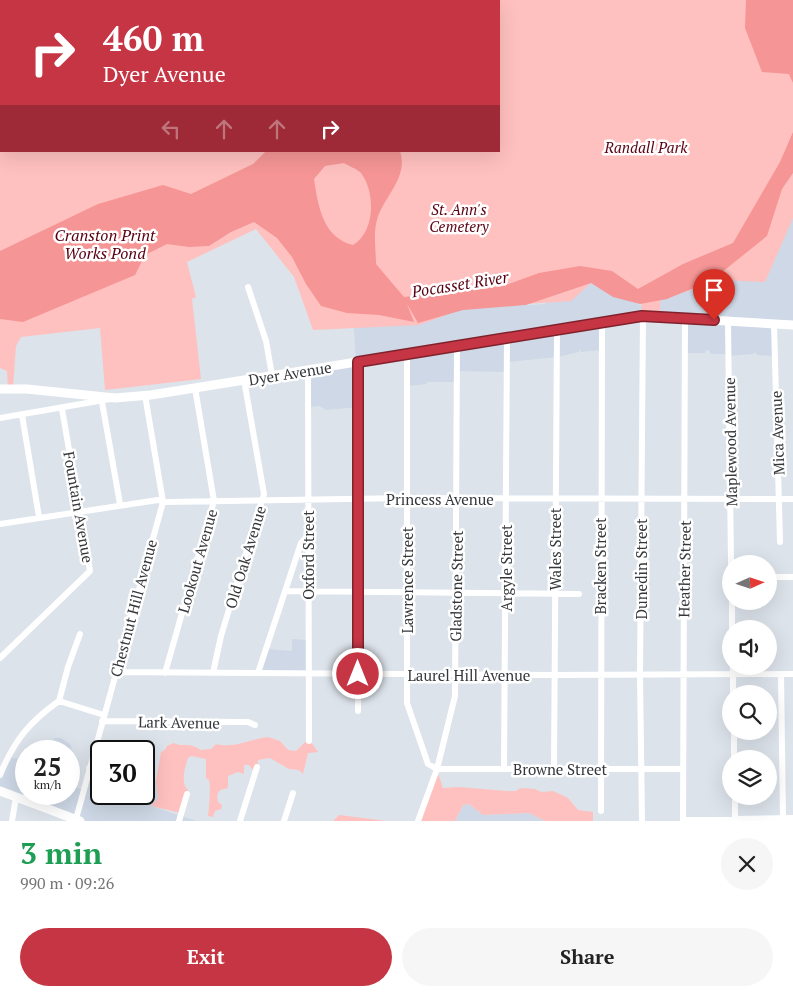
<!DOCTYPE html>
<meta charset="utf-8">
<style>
:root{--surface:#fff;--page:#f6f6f6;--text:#222;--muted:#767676;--accent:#c53544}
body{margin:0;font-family:"PT Serif",serif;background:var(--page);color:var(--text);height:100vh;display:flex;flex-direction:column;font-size:19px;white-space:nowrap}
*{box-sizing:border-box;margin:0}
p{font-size:16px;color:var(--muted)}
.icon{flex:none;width:28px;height:28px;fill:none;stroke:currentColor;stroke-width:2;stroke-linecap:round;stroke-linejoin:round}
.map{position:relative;height:821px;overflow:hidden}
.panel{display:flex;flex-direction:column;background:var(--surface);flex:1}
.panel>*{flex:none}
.guide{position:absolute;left:0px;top:0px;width:500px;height:152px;box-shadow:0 5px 20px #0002;background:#c53544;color:#fff;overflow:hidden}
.needle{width:32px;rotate:87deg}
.buttons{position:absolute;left:722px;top:555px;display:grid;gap:10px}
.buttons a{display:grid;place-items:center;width:55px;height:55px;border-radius:50%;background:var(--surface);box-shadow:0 5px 20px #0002;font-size:25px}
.speed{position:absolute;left:15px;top:740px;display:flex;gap:10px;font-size:25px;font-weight:700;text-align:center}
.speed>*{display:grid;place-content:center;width:65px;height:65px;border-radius:50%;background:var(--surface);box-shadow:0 5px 20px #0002;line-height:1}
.speed small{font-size:12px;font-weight:400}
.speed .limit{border:2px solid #111;border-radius:8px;background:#fff;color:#111}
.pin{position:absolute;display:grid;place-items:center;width:42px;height:42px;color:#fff;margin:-51px -21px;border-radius:50% 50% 50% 0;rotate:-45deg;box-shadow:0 0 5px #0007}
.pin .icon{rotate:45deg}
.me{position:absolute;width:55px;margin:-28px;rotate:0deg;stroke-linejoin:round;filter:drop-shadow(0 0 4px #0008)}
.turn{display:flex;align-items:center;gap:18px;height:105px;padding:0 20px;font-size:22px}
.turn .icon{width:65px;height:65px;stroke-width:2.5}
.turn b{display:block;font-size:35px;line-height:42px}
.lanes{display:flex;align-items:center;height:48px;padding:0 20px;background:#0003;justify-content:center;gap:25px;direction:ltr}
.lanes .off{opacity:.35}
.round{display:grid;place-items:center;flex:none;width:52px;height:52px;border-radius:26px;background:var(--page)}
.summary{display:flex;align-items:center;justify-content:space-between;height:85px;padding:0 20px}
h1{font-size:30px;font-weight:600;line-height:38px;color:#1e9e55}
.action{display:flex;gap:10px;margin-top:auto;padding:10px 20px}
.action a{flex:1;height:58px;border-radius:30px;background:var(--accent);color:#fff;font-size:20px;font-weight:600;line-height:58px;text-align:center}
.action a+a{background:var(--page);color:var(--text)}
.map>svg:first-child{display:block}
</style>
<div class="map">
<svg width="793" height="821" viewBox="0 0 793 821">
<rect width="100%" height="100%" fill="#dde3eb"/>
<path fill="#ced8e6" d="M793,175V325H777L774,356L757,355L755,352L753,354L729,356L728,354H711L709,350H706L705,353H686V319L660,316V299L670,298L692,289Z
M594,282L642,306L643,316L604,321L602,350L581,352L580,349L579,352L557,357L508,362L507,372L458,371L457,382H427L426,384L408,386V354L359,361L358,407L326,410L319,406L309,407L311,369L356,361L353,316L544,304L558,298L570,287Z
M292,639L308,640L307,673L260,671L266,649L292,651Z
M54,738H61L71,745L73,759L69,767V751H43Z
M96,750L102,751L101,794H144V783L156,781L158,798L151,806L197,821H80L0,791V776L9,757L26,760V794H69V785L83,790Z
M469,804L483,815L529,813L545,821H455L463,805Z"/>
<path fill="#ffc1bf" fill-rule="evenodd" d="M0,0H793V218L765,282L721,280L660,300V316H643L641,303L591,283L571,301L465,308L419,325L313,330L294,277L256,229L187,262L196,297L192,299L201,379L105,390L100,328L21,337L16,346L13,389H8L7,371L0,368ZM1,1H499V151H1Z
M268,737L280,741L288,750L296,751L305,742H311L318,752L308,753L303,774L299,770L289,769L270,758L258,760L257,771H254L249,765H244V774L238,772L228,776V788L220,790L217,795L218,802L222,805L221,809L215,811L213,817L208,816C209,809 211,786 209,780L206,778V759L191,756L188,758C185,768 180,782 188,790L181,813L151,806L158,798L156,781L161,752L165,750L167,746L173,743C186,748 187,741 201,750L211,749L216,744C235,749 250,739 268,737Z
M437,770L443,788L459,787L506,791H516L521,788L535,789L541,792L553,791L568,798L578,810L593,812V821H545L529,813L483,815L469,804L463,805L455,821H419Z
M339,815L387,821H333Z"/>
<path fill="#f59595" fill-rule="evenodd" d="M746,0H793V83L789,74L762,72L745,28Z
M793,132V173L782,189L767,236L711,281L667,299L640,304L613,297L591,283L526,305L463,310L418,323L407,304L414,322L379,315L347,313L321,306L306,284L292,257L277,238L254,222L231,232L209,246L189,247L167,244L145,255L135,275L23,322L0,319V251L98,204L163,185L191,194L253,164L266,151H400C409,178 383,197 377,220C373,233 376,251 376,264L404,297L503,286L539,273L580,266L612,271L638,289L683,264L733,243L780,162ZM344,163C349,166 357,169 361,173C376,193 375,232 353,245C323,238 318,206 314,179L325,166Z"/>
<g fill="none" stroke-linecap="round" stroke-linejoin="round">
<path stroke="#fff" stroke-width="6" d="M248,287L266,341L272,375
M728,321L731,564
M774,325L780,542
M407,353V703L428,764L437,769H683
M308,370L309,741
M102,402L120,504
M22,415L39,517
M0,418L110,399
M0,524L158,500L167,502L407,498L793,499
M769,577H793
M285,591L579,594
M732,601V629
M0,658L90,571L62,409
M733,666V694
M115,672L554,675L793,674
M165,673L214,501L195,388
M213,673L221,636L264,494L244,380
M258,673L301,543L309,534
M781,674L783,818
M59,701L68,667L80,634
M59,701L104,715
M358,711V361
M102,721L248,722L255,725
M734,731V759
M89,768L101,771
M504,769L507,337
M554,769L557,329
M0,775C14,741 29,722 59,701
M144,782L148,783
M735,796V821
M601,811L602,322
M76,819L163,502L145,395
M683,820L793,818
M12,821L16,797
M179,821L187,794
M240,821L257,767
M284,821L293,793
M418,821L437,769L455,696L457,346
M642,821L640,675L643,316
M683,821L685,318"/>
<path stroke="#fff" stroke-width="9" d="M0,389H27L115,398L151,395L643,316L793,325
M0,791L80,821"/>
</g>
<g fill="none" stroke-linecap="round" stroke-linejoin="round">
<g stroke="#80222c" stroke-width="12">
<path id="route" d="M358,674V362L642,316L714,320"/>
</g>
<use href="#route" stroke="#c53544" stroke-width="9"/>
</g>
<g text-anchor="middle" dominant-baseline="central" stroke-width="5" stroke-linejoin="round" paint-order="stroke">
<g font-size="15" font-style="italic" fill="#5b0414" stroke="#fff">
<text x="646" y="147">Randall Park</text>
<text x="459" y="209">St. Ann's<tspan x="459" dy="17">Cemetery</tspan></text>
</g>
<g font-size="15" fill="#35373b" stroke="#fff">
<text transform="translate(290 373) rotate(-9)">Dyer Avenue</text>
<text transform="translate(777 433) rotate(-92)">Mica Avenue</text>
<text transform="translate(730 442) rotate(-91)">Maplewood Avenue</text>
<text x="440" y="499">Princess Avenue</text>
<text transform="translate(79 507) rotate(80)">Fountain Avenue</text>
<text transform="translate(555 549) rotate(-90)">Wales Street</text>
<text transform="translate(308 555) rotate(-90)">Oxford Street</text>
<text transform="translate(245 557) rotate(-73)">Old Oak Avenue</text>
<text transform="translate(197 561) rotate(-74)">Lookout Avenue</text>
<text transform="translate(600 566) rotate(-90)">Bracken Street</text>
<text transform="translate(506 568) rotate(-90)">Argyle Street</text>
<text transform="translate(641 569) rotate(-90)">Dunedin Street</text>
<text transform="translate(684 569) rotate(-89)">Heather Street</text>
<text transform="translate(407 580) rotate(-90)">Lawrence Street</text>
<text transform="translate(456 586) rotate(-89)">Gladstone Street</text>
<text transform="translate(133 608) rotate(-75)">Chestnut Hill Avenue</text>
<text x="469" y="675">Laurel Hill Avenue</text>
<text transform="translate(179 722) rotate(1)">Lark Avenue</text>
<text x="560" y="769">Browne Street</text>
</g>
<g font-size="16" font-style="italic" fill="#580011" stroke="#fff">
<text x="105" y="235">Cranston Print<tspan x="105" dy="18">Works Pond</tspan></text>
<text transform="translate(460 284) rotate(-9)">Pocasset River</text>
</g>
</g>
</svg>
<div class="buttons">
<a><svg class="needle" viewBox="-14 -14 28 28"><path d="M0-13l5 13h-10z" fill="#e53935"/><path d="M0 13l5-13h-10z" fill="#767676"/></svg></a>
<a><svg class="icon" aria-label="sound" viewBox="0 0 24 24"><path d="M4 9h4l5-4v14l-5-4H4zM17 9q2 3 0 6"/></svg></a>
<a><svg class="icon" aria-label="search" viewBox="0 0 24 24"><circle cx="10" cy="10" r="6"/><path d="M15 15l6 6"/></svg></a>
<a><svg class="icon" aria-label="layers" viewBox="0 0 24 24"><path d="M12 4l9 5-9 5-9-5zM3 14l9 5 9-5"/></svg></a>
</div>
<div class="speed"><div>25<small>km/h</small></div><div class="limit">30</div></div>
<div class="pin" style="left:714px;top:320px;background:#d93025"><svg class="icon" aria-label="arrive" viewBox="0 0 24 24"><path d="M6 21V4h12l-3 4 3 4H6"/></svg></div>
<svg class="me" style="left:358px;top:674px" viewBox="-20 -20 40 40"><circle r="17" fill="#c53544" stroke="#fff" stroke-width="3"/><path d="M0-11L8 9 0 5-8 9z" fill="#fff"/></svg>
<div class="guide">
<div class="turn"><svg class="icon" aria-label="right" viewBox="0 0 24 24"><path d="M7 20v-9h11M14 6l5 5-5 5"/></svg><div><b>460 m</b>Dyer Avenue</div></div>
<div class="lanes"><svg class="icon off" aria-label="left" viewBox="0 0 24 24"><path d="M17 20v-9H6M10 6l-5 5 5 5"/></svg><svg class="icon off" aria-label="ahead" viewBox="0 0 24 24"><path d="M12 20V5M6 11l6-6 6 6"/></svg><svg class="icon off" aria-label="ahead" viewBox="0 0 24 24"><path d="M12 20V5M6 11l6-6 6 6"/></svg><svg class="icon" aria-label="right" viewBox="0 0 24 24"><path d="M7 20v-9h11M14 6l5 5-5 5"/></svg></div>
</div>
</div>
<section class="panel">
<div class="summary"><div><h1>3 min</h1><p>990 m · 09:26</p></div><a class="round"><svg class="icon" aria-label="close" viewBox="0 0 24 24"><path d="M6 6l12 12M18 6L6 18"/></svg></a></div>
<div class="action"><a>Exit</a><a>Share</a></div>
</section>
